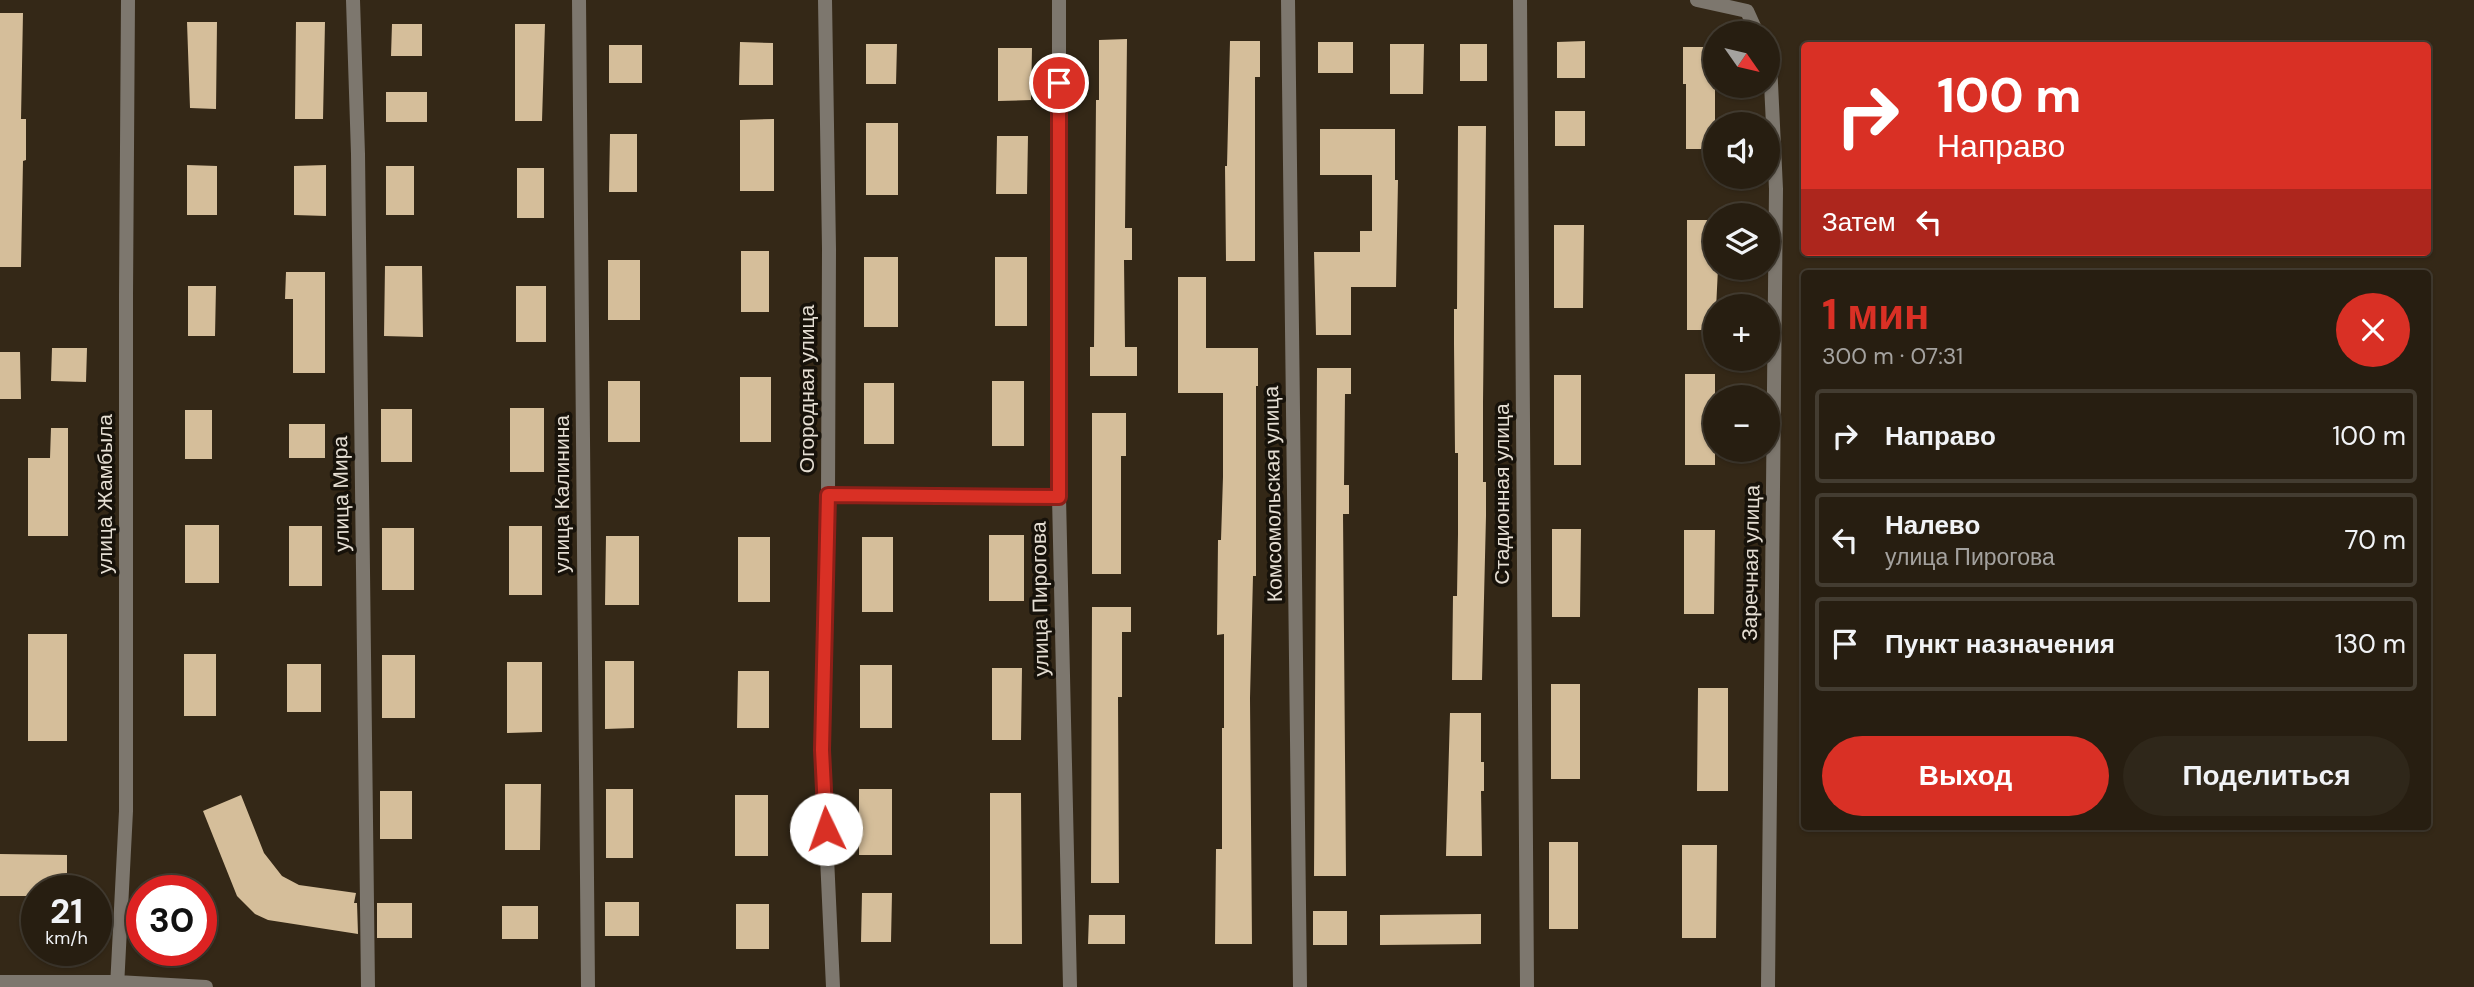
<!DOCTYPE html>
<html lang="ru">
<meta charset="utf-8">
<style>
:root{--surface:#271e11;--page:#2f271a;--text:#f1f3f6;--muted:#a4a29f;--line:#433c31;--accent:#d93025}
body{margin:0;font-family:"DM Sans",sans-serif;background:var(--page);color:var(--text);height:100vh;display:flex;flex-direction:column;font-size:26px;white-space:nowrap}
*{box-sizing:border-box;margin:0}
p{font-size:23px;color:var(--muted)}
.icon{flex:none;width:38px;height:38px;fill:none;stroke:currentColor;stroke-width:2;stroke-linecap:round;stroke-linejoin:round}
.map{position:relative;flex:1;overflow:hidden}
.side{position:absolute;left:1801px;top:270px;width:630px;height:560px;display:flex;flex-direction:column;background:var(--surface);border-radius:7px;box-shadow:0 2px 5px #0004,0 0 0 2px var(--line)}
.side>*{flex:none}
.hud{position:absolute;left:1801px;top:42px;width:630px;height:214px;border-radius:7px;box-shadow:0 2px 5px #0004,0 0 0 2px var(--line);background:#d93025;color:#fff;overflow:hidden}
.needle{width:46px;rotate:124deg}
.tools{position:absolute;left:1703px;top:21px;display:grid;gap:14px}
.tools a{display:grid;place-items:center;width:77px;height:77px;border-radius:50%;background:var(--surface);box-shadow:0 2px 5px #0004,0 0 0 2px var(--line);font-size:35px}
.speed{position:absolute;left:21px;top:875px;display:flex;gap:14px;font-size:35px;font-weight:700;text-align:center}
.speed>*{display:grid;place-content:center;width:91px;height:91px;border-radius:50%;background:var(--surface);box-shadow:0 2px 5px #0004,0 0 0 2px var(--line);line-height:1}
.speed small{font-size:18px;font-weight:400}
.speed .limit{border:10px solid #d22;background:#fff;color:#111}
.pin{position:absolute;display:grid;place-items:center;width:60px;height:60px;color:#fff;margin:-30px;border:4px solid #fff;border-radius:50%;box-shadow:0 2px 7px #0007}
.me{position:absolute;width:77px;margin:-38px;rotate:357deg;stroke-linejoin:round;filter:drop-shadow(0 0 5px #0008)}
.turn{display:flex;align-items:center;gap:24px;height:147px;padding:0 21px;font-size:32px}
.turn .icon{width:91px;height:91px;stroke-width:2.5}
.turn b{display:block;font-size:49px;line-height:60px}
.then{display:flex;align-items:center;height:66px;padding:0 21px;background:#0003;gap:14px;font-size:26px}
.round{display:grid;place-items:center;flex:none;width:74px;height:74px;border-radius:37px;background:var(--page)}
.head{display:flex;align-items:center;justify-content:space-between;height:119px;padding:0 21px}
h1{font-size:42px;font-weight:700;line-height:52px;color:var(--accent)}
.button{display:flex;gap:14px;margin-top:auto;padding:14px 21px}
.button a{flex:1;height:80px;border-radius:42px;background:var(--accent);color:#fff;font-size:28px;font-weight:700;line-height:80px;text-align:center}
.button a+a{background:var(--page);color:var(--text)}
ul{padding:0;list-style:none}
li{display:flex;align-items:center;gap:21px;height:94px;margin:0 14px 10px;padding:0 7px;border:4px solid var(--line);border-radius:7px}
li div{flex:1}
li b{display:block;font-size:26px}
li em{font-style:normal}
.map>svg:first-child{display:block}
</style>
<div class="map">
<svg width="2474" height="987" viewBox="0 0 2474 987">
<rect width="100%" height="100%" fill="#342817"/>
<path fill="#d5be9a" d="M0,13H23L21,119H26V160L23,161L21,267H0Z
M187,22H217L216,109L190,108Z
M296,22H325L323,119H295Z
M392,24H422V56H391Z
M515,24H545L542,121H515Z
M1127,39L1125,228H1132V260H1124L1125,347H1137V376H1090V347H1094L1096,100H1099V40Z
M1230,41H1260V77H1255V261H1226L1225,166H1227Z
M1585,41V78H1557V42Z
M740,42L773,43V85H739Z
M1318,42H1353V73H1318Z
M866,44H897L896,84H866Z
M1390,44H1424L1423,94H1390Z
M1460,44H1487V81H1460Z
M609,45H642V83H609Z
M1683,47H1715V149H1686V84H1683Z
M998,48H1032L1031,100L998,101Z
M386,92H427V122H386Z
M1555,111H1585V146H1555Z
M774,119V191H740V120Z
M866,123H898V195H866Z
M1458,126H1486L1483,403V482H1486V516L1482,680H1452L1453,596H1457L1458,534V453H1455L1454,344V309H1457Z
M1320,129H1395V180H1398L1396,287H1351V335H1316L1314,252H1360V231H1372V175H1320Z
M610,134H637V192H609Z
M997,136H1028L1027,194H996Z
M187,165L217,166V215H187Z
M326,165V216L294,215V166Z
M386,166H414V215H386Z
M517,168H544V218H517Z
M1687,220H1715V268H1718L1715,330H1687Z
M1554,225H1584L1583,308H1554Z
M741,251H769V312H741Z
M864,257H898V327H864Z
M995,257H1027V326H995Z
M608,260H640V320H608Z
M385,266H422L423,337L384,336Z
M286,272H325V373H293V299H285Z
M1178,277H1206V348H1258V386H1256V576H1253L1250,698L1252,944H1215L1216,849H1222V728H1224V634L1217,635L1218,540H1221L1223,477V393H1178Z
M188,286H216L215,336H188Z
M516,286H546V342H516Z
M52,348H87L86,382L51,381Z
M0,352H20L21,399H0Z
M1317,368H1351V394H1345L1344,485H1349V514H1343L1346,876H1314Z
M1685,374H1715V465H1685Z
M1554,375H1581V465H1554Z
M740,377H771V442H740Z
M608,381H640V442H608Z
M992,381H1024V446H992Z
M864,383H894V444H864Z
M510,408H544V472H510Z
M381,409H412V462H381Z
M185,410H212V459H185Z
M1092,413H1126V456H1121V574H1092Z
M289,424H325V458H289Z
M51,428H68V536H28V458H50Z
M185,525H219V583H185Z
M289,526H322V586H289Z
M509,526H542V595H509Z
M382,528H414V590H382Z
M1552,529H1581L1580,617H1552Z
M1684,530H1715L1714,614H1684Z
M989,535H1024V601H989Z
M606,536H639V605H605Z
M738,537H770V602H738Z
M862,537H893V612H862Z
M1092,607H1131V632H1122V697H1118L1119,883H1091Z
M28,634H67V741H28Z
M184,654H216V716H184Z
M382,655H415V718H382Z
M605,661H634V728L605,729Z
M507,662H542V732L507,733Z
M287,664H321V712H287Z
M860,665H892V728H860Z
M992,668H1022L1021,740H992Z
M738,671H769V728H737Z
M1551,684H1580V779H1551Z
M1698,688H1728V791H1697Z
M1450,713H1481V762H1484V791H1481L1482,856H1446Z
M505,784H541L540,850H505Z
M606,789H633V858H606Z
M859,789H892V855H859Z
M380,791H412V839H380Z
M990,793H1021L1022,944H990Z
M241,795L264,853L282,876L299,885L356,893L354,903H357L358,934L268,920L255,914L237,896L203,811Z
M735,795H768V856H735Z
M1549,842H1578V929H1549Z
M1682,845H1717L1716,938H1682Z
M0,854L67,855V891H37V896H0Z
M862,893H892L891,942H861Z
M605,902H639V936H605Z
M377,903H412V938H377Z
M736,904H769V949H736Z
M502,906H538V939H502Z
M1313,911H1347V945H1313Z
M1481,914V944L1380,945V915Z
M1089,915H1125V944H1088Z"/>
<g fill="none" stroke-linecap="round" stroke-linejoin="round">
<path stroke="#7d776e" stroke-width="14" d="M353,0L358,154L368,987
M579,0L588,987
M825,0L829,249L828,495L822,749L833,987
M1059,0V497L1070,987
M1288,0L1300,987
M1520,0L1527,987
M1697,0L1747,11L1757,33
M1768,56L1770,62L1776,189L1768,987
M828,495L1059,497
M0,982H117L206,987
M117,987L126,811V295L128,0"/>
</g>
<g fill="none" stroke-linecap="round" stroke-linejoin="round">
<g stroke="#8d1f18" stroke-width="18">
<path id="route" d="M826,829L822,750L828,495L1059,497V83"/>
</g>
<use href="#route" stroke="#d93025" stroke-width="12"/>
</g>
<g text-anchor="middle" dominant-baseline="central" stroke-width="7" stroke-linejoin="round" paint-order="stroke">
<g font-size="21" fill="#e5ded3" stroke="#17120a">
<text transform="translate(807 389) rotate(-90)">Огородная улица</text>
<text transform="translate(105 494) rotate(-90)">улица Жамбыла</text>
<text transform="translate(341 494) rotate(-91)">улица Мира</text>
<text transform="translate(562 494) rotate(-90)">улица Калинина</text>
<text transform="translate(1273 494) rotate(-91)">Комсомольская улица</text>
<text transform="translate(1502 494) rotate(-90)">Стадионная улица</text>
<text transform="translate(1751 563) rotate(-89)">Заречная улица</text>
<text transform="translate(1040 599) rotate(-91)">улица Пирогова</text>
</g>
</g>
</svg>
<div class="tools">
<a><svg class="needle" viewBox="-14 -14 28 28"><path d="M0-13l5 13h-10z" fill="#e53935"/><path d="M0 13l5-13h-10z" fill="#a4a29f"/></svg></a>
<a><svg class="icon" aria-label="sound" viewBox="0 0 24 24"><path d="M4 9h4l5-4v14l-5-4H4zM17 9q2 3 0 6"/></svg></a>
<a><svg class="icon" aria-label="layers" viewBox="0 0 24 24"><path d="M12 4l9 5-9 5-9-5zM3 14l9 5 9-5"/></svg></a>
<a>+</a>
<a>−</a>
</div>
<div class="speed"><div>21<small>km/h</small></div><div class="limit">30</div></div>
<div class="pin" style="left:1059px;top:83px;background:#d93025"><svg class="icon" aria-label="arrive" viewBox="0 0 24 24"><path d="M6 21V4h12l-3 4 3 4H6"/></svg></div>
<svg class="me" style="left:826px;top:829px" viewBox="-20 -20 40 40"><circle r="19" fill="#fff"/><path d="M0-13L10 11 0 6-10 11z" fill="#d93025"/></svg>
<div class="hud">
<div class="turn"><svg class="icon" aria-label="right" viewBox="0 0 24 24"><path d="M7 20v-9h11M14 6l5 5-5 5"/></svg><div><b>100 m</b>Направо</div></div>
<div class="then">Затем<svg class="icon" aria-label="left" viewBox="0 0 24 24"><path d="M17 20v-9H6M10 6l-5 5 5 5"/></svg></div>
</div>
<section class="side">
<div class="head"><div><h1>1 мин</h1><p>300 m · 07:31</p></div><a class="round" style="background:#d93025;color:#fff"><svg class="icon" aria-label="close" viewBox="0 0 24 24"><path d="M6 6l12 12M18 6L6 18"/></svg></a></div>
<ul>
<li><svg class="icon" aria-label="right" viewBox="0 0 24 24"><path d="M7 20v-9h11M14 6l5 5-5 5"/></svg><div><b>Направо</b></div><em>100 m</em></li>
<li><svg class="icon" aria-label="left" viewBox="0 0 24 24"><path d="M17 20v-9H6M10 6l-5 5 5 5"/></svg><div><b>Налево</b><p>улица Пирогова</p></div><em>70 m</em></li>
<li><svg class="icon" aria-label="arrive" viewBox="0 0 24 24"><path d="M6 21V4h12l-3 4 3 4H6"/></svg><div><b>Пункт назначения</b></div><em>130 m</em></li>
</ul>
<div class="button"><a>Выход</a><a>Поделиться</a></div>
</section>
</div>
